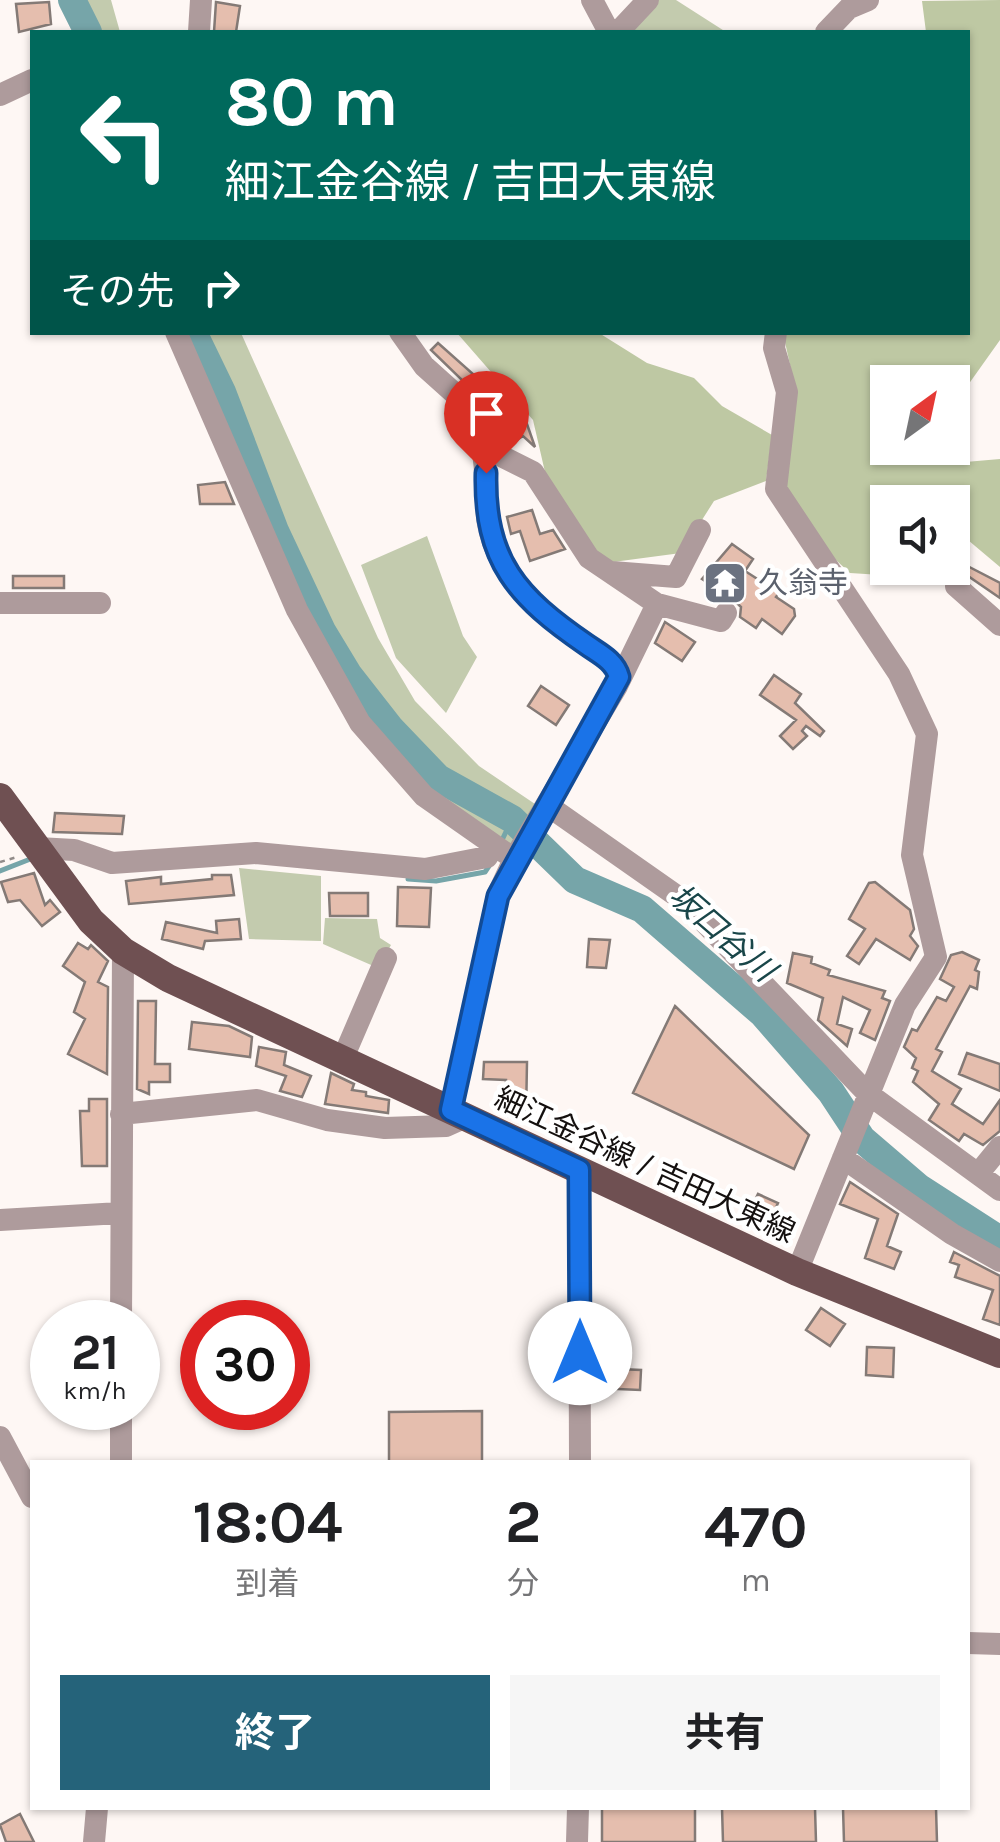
<!DOCTYPE html>
<html lang="ja">
<meta charset="utf-8">
<style>
:root{--surface:#fff;--page:#f6f6f6;--text:#202124;--muted:#757577;--accent:#25637a}
body{margin:0;font-family:Karla,"Noto Sans JP",sans-serif;background:var(--page);color:var(--text);height:100vh;display:flex;flex-direction:column;font-size:38px;white-space:nowrap}
*{box-sizing:border-box;margin:0}
p{font-size:32px;color:var(--muted)}
.icon{flex:none;width:55px;height:55px;fill:none;stroke:currentColor;stroke-width:2;stroke-linecap:round;stroke-linejoin:round}
.map{position:relative;flex:1;overflow:hidden}
.sheet{position:absolute;left:30px;top:1460px;width:940px;height:350px;display:flex;flex-direction:column;background:var(--surface);border-radius:0px;box-shadow:0 2px 8px #0004}
.sheet>*{flex:none}
.hud{position:absolute;left:30px;top:30px;width:940px;height:305px;border-radius:0px;box-shadow:0 2px 8px #0004;background:#00695c;color:#fff;overflow:hidden}
.needle{width:65px;rotate:33deg}
.controls{position:absolute;left:870px;top:365px;display:grid;gap:20px}
.controls a{display:grid;place-items:center;width:100px;height:100px;border-radius:0px;background:var(--surface);box-shadow:0 2px 8px #0004;font-size:50px}
.speed{position:absolute;left:30px;top:1300px;display:flex;gap:20px;font-size:50px;font-weight:700;text-align:center}
.speed>*{display:grid;place-content:center;width:130px;height:130px;border-radius:50%;background:var(--surface);box-shadow:0 2px 8px #0004;line-height:1}
.speed small{font-size:25px;font-weight:400}
.speed .limit{border:15px solid #d22;background:#fff;color:#111}
.pin{position:absolute;display:grid;place-items:center;width:85px;height:85px;color:#fff;margin:-102px -42px;border-radius:50% 50% 50% 0;rotate:-45deg;box-shadow:0 0 10px #0007}
.pin .icon{rotate:45deg}
.me{position:absolute;width:110px;margin:-55px;rotate:0deg;stroke-linejoin:round;filter:drop-shadow(0 0 8px #0008)}
.turn{display:flex;align-items:center;gap:35px;height:210px;padding:0 30px;font-size:45px}
.turn .icon{width:130px;height:130px;stroke-width:2.5}
.turn b{display:block;font-size:70px;line-height:85px}
.then{display:flex;align-items:center;height:95px;padding:0 30px;background:#0003;gap:20px;font-size:38px}
.eta{display:flex;justify-content:space-evenly;align-items:center;height:170px;text-align:center}
.eta b{font-size:60px;font-weight:700;line-height:70px}
.primary-button{display:flex;gap:20px;margin-top:auto;padding:20px 30px}
.primary-button a{flex:1;height:115px;border-radius:0px;background:var(--accent);color:#fff;font-size:40px;font-weight:700;line-height:115px;text-align:center}
.primary-button a+a{background:var(--page);color:var(--text)}
.map>svg:first-child{display:block}
</style>
<div class="map">
<svg width="1000" height="1842" viewBox="0 0 1000 1842">
<rect width="100%" height="100%" fill="#fef7f4"/>
<path fill="#c3cbae" d="M63,0H111L120,32H102Z
M644,0H676L726,32H616Z
M179,333H241L378,638L415,701L479,766L535,804L508,854L370,742Z
M427,536L463,636L477,657L446,713L396,658L361,565Z
M239,868L321,876V941L249,939Z
M325,918L377,919L380,938L391,945L378,968L323,944Z"/>
<path fill="#bec8a3" fill-rule="evenodd" d="M1000,0V340L968,385L954,463L1000,459V567L962,535L953,534L952,502H888L887,566L881,575L850,573L825,550L785,492L796,392L783,333L968,332V32H926L922,1ZM888,382H952V448H888Z
M457,333H599L647,363L694,378L722,406L772,435L766,481L714,501L681,553L598,564L548,485L533,420Z"/>
<g fill="none" stroke-linecap="round" stroke-linejoin="round">
<path stroke="#76a5a9" stroke-width="5" d="M503,838L512,819
M0,871L33,858
M408,879L436,881L485,872L491,863"/>
<path stroke="#76a5a9" stroke-width="28" d="M72,0L88,32
M193,332L222,392L275,531L322,631L348,674L391,729L438,778L512,819L575,880L642,909L763,1014L831,1092L862,1139L918,1187L1000,1240"/>
</g>
<path fill="#e5beae" stroke="#847a76" stroke-width="2.5" d="M49,2L51,24L19,32L16,4Z
M216,2L240,6L236,32H214Z
M438,343L473,374L465,383L431,350Z
M500,384L521,407L535,447L523,436L515,441L507,428L512,425L486,400Z
M225,482L234,504H200L198,485Z
M532,510L540,534L553,530L565,549L530,561L520,531L511,534L507,517Z
M732,544L753,559L745,571L779,593L776,597L794,609L795,616L782,634L762,619L756,628L740,617L741,607L735,601L702,579Z
M952,558L1000,583V598L965,574L952,572Z
M13,576H64V588H13Z
M665,622L695,642L682,661L655,643Z
M774,675L801,694L795,703L824,731L820,736L806,726L802,731L807,736L793,749L780,736L796,720L760,695Z
M541,686L569,705L556,725L528,706Z
M55,813L124,816L122,834L53,832Z
M34,873L45,905L50,900L60,912L42,926L20,900L8,902L1,882Z
M212,875H231L234,895L129,904L126,881L161,877V884L212,879Z
M875,882L910,910L914,929L910,936L918,946L910,960L876,939L859,964L847,956L865,929L849,919L869,883Z
M398,887L431,888L429,927L397,926Z
M329,893H368V916H330Z
M239,919L241,939L205,941L203,949L162,939L166,922L217,933L216,921Z
M589,939L610,940L606,968L587,967Z
M78,943L88,949L91,945L108,961L98,982L108,987L107,1074L68,1054L85,1019L74,1012L85,982L63,966Z
M962,952L979,960L975,970L979,972L977,989L970,986L936,1049L942,1052L932,1071L961,1089L952,1104L983,1124L1000,1100V1131L983,1145L964,1134L959,1141L929,1120L939,1104L913,1082L918,1071L912,1068L916,1058L904,1047L912,1029L917,1031L937,997L946,1001L954,987L940,979L951,955Z
M793,953L812,957L811,963L830,970L828,975L885,991L882,998L890,1001L875,1040L860,1033L870,1010L843,997L837,1024L852,1029L847,1046L818,1020L823,998L787,983Z
M138,1001H156L155,1064H170V1082H149V1094L137,1089Z
M675,1006L809,1135L794,1169L633,1093Z
M192,1022L229,1026L252,1037L250,1057L189,1049Z
M259,1047L286,1052L284,1065L311,1076L302,1097L280,1091L286,1076L256,1066Z
M967,1053L1000,1064V1091L959,1074Z
M484,1062H527L526,1117L506,1116V1080L483,1079Z
M331,1073L354,1084L352,1090L366,1092V1096L389,1100L388,1113L325,1104Z
M89,1099H107V1166H82L80,1111H89Z
M850,1182L898,1214L887,1246L901,1252L894,1269L865,1258L878,1219L840,1204Z
M758,1194L778,1203L764,1233L744,1223Z
M954,1252L1000,1276V1325L983,1319L993,1290L955,1277L959,1265L950,1262Z
M821,1308L845,1324L830,1346L806,1330Z
M867,1347L894,1348L893,1377L866,1375Z
M595,1368L641,1370L640,1390L595,1388Z
M482,1411V1462H389V1412Z
M602,1808H695V1842H602Z
M722,1808H815L816,1842H723Z
M843,1808H936L937,1842H844Z
M20,1814L34,1842H6L0,1825Z"/>
<g fill="none" stroke-linecap="round" stroke-linejoin="round">
<path stroke="#918b89" stroke-width="2.5" stroke-dasharray="5 5" stroke-linecap="butt" d="M0,862L17,857"/>
<path stroke="#ae9b9c" stroke-width="22" d="M592,0L609,32
M199,32L201,0
M618,32L648,0
M826,32L849,8L868,0
M0,95L32,80
M176,332L297,610L360,723L424,796L514,859
M400,332L424,366L463,401L481,446L533,472L589,558L657,604L617,686L514,859L497,896L451,1110
M776,332L774,348L787,392L776,489L899,674L927,734L912,855L936,957L905,1005L797,1272
M481,446C489,472 483,498 488,524C501,591 558,625 610,661L618,671L617,686
M612,572L676,577L700,530
M956,586L1000,625
M0,603H100
M657,604L721,621L726,613
M547,805L684,901L867,1093L1000,1190
M38,848L74,850L112,863L256,853L425,869L487,857L494,846
M343,1058L386,958
M121,1114L257,1100L327,1120L385,1128L446,1126L466,1117
M843,1158L952,1234L1000,1261
M579,1170L580,1462
M978,1174L1000,1147
M0,1220L120,1213
M121,1322L123,951
M121,1408V1462
M0,1437L32,1497
M968,1643L1000,1644
M94,1842L97,1808
M577,1842L578,1808"/>
<path stroke="#6f5052" stroke-width="28" d="M0,797L91,921L123,951L168,978L797,1272L1000,1354"/>
</g>
<g fill="none" stroke-linecap="round" stroke-linejoin="round">
<g stroke="#114b97" stroke-width="25">
<path id="route" d="M486,473C484,561 517,597 587,645C600,654 615,661 619,677L498,896L451,1110L579,1170L580,1353"/>
</g>
<use href="#route" stroke="#1a73e8" stroke-width="18"/>
</g>
<defs>
<g id="temple-square" transform="scale(2.25)"><rect x="-9" y="-9" width="18" height="18" rx="4" fill="#6b7280" stroke="#fff"/><path d="M0-6L5-2H3V0L6.5 2.5H4V6H1.5V3h-3V6H-4V2.5H-6.5L-3 0V-2H-5Z" fill="#fff"/></g>
</defs>
<g fill-rule="evenodd">
<use href="#temple-square" x="725" y="583"/>
</g>
<g text-anchor="middle" dominant-baseline="central" stroke-width="9" stroke-linejoin="round" paint-order="stroke">
<g font-size="30" fill="#5b616d" stroke="#fff" text-anchor="start">
<text x="758" y="583">久翁寺</text>
</g>
<g font-size="30" fill="#14100f" stroke="#fff">
<text transform="translate(645 1165) rotate(25)">細江金谷線 / 吉田大東線</text>
</g>
<g font-size="32" font-style="italic" fill="#194649" stroke="#fff">
<text transform="translate(722 933) rotate(41)">坂口谷川</text>
</g>
</g>
</svg>
<div class="controls">
<a><svg class="needle" viewBox="-14 -14 28 28"><path d="M0-13l5 13h-10z" fill="#e53935"/><path d="M0 13l5-13h-10z" fill="#757577"/></svg></a>
<a><svg class="icon" aria-label="sound" viewBox="0 0 24 24"><path d="M4 9h4l5-4v14l-5-4H4zM17 9q2 3 0 6"/></svg></a>
</div>
<div class="speed"><div>21<small>km/h</small></div><div class="limit">30</div></div>
<div class="pin" style="left:486px;top:473px;background:#d93025"><svg class="icon" aria-label="arrive" viewBox="0 0 24 24"><path d="M6 21V4h12l-3 4 3 4H6"/></svg></div>
<svg class="me" style="left:580px;top:1353px" viewBox="-20 -20 40 40"><circle r="19" fill="#fff"/><path d="M0-13L10 11 0 6-10 11z" fill="#1a73e8"/></svg>
<div class="hud">
<div class="turn"><svg class="icon" aria-label="left" viewBox="0 0 24 24"><path d="M17 20v-9H6M10 6l-5 5 5 5"/></svg><div><b>80 m</b>細江金谷線 / 吉田大東線</div></div>
<div class="then">その先<svg class="icon" aria-label="right" viewBox="0 0 24 24"><path d="M7 20v-9h11M14 6l5 5-5 5"/></svg></div>
</div>
<section class="sheet">
<div class="eta">
<div><b>18:04</b><p>到着</p></div>
<div><b>2</b><p>分</p></div>
<div><b>470</b><p>m</p></div>
</div>
<div class="primary-button"><a>終了</a><a>共有</a></div>
</section>
</div>
